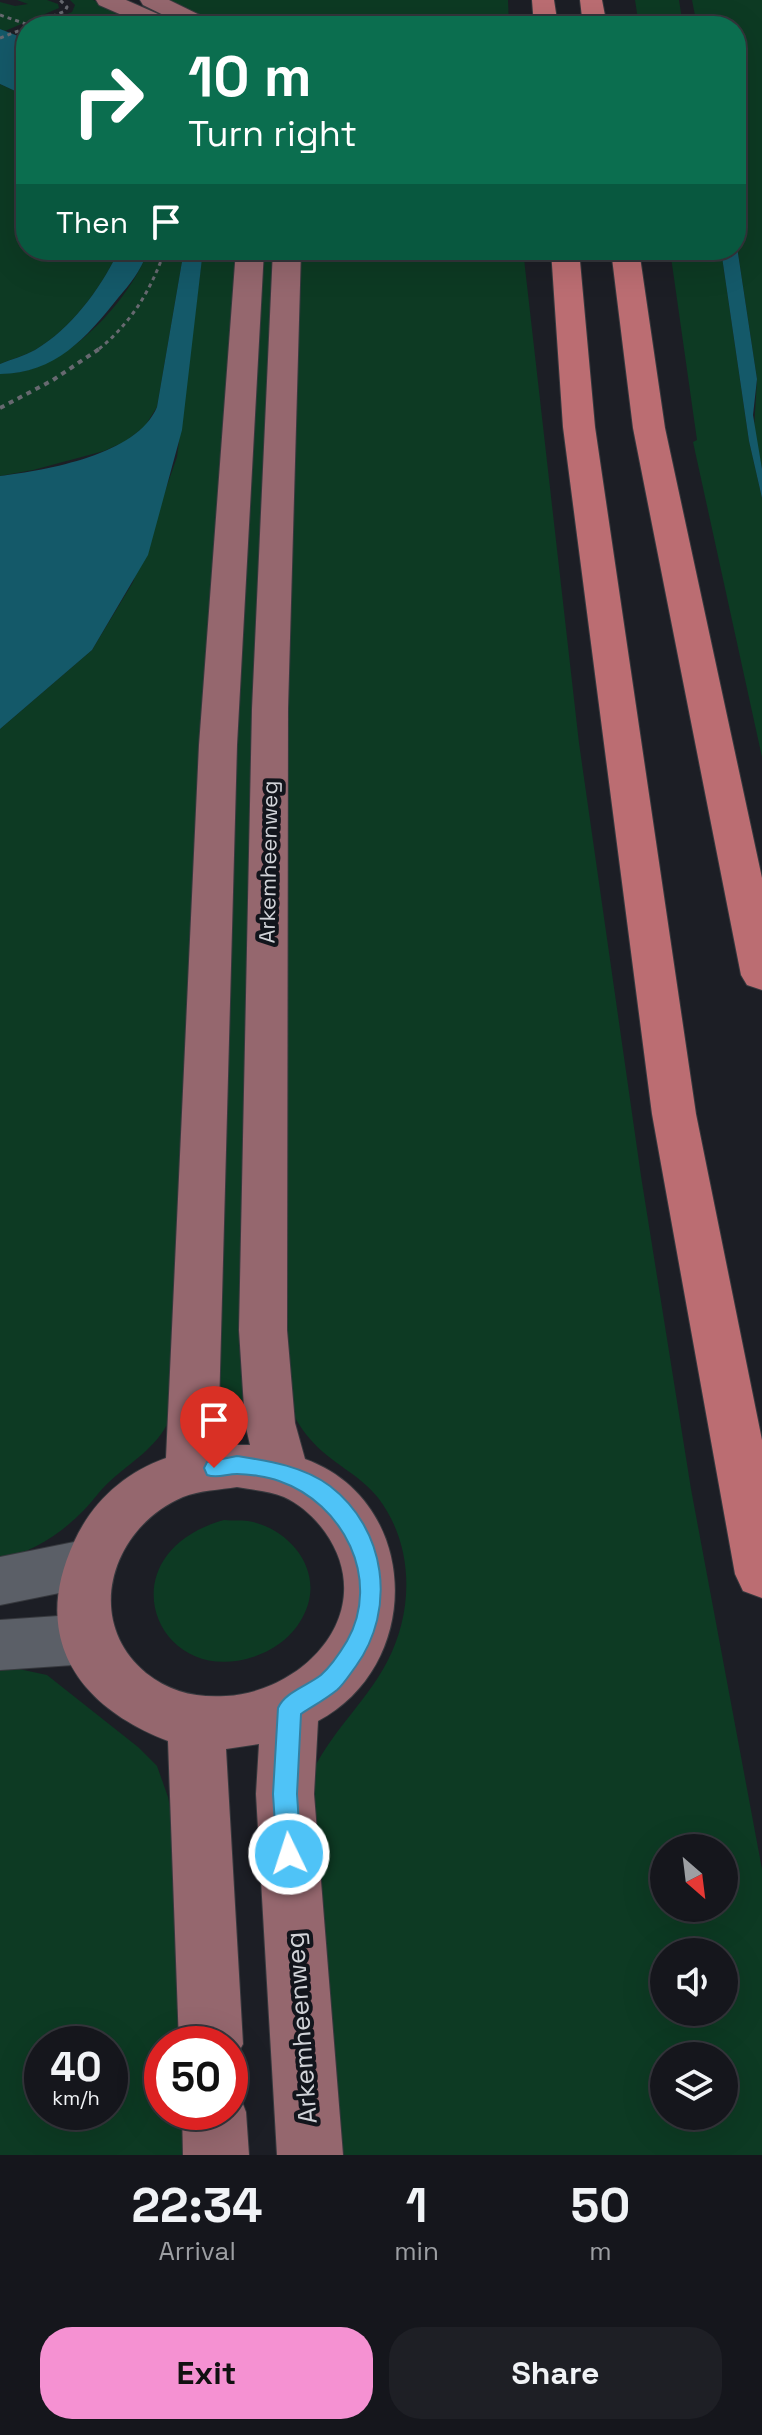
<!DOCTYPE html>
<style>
:root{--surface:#15161c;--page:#1e1f25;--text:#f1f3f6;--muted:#9d9fa3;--line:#34353b;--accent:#f591d2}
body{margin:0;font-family:"Space Grotesk",sans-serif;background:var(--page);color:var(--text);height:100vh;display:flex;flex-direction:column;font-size:30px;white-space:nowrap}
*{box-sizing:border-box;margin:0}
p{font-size:26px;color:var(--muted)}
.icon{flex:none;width:44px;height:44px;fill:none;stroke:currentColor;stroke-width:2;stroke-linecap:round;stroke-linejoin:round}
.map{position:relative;height:2155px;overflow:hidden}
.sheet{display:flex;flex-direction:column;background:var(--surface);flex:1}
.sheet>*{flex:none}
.guide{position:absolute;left:16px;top:16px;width:730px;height:244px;border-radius:32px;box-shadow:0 8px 32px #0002,0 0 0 2px var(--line);background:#0b6e4f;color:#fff;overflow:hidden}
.needle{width:52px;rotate:152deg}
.buttons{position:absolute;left:650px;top:1834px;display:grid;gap:16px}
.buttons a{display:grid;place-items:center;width:88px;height:88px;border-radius:50%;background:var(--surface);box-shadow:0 8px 32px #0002,0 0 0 2px var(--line);font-size:40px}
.speed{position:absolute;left:24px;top:2026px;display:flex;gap:16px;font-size:40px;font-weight:700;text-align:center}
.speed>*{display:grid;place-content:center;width:104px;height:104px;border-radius:50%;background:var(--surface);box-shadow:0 8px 32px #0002,0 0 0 2px var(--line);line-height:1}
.speed small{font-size:20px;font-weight:400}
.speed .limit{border:12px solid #d22;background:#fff;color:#111}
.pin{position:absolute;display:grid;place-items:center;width:68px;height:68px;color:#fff;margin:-82px -34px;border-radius:50% 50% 50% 0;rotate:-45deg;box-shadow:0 0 8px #0007}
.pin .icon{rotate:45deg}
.me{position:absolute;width:88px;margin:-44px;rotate:356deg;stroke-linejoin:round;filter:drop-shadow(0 0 6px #0008)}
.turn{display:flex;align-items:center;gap:28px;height:168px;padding:0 40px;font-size:36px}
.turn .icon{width:104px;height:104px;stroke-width:2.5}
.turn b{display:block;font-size:56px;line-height:68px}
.then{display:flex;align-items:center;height:76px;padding:0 40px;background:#0003;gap:16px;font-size:30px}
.eta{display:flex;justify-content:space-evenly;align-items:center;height:136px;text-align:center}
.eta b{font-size:48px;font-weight:700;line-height:56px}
.action{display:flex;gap:16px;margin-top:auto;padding:16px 40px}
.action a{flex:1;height:92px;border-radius:32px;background:var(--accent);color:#111;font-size:32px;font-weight:700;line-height:92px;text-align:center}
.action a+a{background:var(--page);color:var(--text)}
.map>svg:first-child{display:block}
</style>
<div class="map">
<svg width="762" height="2155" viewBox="0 0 762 2155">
<rect width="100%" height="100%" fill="#1c1e25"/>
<path fill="#0d3a23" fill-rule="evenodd" d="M17,0H47L58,4L59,8L5,31L0,29V2L15,6L28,4Z
M70,0H93L155,26H40L72,12L75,5Z
M164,0H508L509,26H215Z
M635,0H679L683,26H639Z
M692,0H762V469L754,429L757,379L736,240V26H697Z
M0,84L26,96V250H119C101,288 72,328 35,350C24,356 11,359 0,364Z
M148,250H184L157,407L145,426L126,441L104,451L33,470L0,476V373C58,379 131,301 148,250Z
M203,250H239L169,1421C155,1449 132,1461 109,1482C100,1490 93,1501 84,1510C61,1534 32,1552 0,1560V729L92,650L133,582L177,457Z
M260,250H278L257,744L245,1425C236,1429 224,1433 215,1427L232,744Z
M299,250H523L579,743L641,1176L691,1489L762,1869V2155H338L309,1779C329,1733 365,1704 387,1662C414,1611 414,1546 379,1499C360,1474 330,1463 310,1439C300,1428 294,1415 287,1403L282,859ZM664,1848H724V1908H664ZM664,1952H724V2012H664ZM664,2056H724V2116H664Z
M670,250H721L749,441L762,498V757L693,442L697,440Z
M224,1520C232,1521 241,1520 248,1521C289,1528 323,1569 306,1610C296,1634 277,1649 253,1657C155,1689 103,1554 224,1520Z
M0,1665L47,1675L138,1747L157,1766L168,1797L174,1830L182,2044H162V2112H185L187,2155H0ZM42,2044H110V2112H42Z"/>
<path fill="#145969" d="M0,29L26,39V96L0,84Z
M736,240L757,379L753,415L762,469V498L749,441L721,250H736Z
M119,250H148C142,269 131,283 118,298C87,337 55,374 0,374V364C12,359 24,356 35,350C72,328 101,288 119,250Z
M184,250H203L182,430L148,555L92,650L0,729V476C47,470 137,455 157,407Z"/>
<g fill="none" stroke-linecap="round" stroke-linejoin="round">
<g stroke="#37393e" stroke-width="2">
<path id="minor" d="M89,1539L108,1546L116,1563L108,1580L89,1587L0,1605V1557Z
M88,1614L107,1621L116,1639L107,1657L88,1664L0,1670V1620Z"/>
</g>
<g stroke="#37393e" stroke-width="2">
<path id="major" d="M96,0H126L174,21L178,26H147L99,5Z
M140,0H169L212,21L216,26H186L143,5Z
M236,250H264L237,745L218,1445H250L245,1423L239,1330L252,709L273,250H301L288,709L287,1330L295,1423L305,1459C421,1501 424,1665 318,1721L314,1794L343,2155H277L256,1794L259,1744L226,1749L243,2044L230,2068V2044H179L168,1741C77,1706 30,1637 74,1542C92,1502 124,1473 166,1458L199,745ZM237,1487C252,1490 270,1491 284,1497C300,1504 315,1518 325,1532C380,1610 307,1691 226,1696C196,1698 170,1692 146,1673C82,1620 112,1527 183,1497C200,1490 220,1490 237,1487Z
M230,2086L237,2089L246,2112L249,2155H183L182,2112H230Z"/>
</g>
<g stroke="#37393e" stroke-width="2">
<path id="highway" d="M532,0H554L558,26H534Z
M580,0H602L607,26H583Z
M551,250H579L595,427L696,1114L762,1440V1598L743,1591L735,1574L652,1114L563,427Z
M611,250H639L665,428L762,878V990L747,985L741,975L633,428Z"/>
</g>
<path stroke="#676970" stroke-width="3" stroke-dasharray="4 4" stroke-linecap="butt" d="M0,15L32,26
M30,26L65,11L67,7L60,0
M0,38L26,28
M99,349C132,322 151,290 165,250"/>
<path stroke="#676970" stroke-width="4" stroke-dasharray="5 5" stroke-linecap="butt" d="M0,408L53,380L102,347"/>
<use href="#minor" fill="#5b5f67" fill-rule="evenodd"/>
<use href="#major" fill="#95676e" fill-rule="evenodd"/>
<use href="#highway" fill="#bb6d72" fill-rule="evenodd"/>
</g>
<path fill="#4fc3f7" stroke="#337fa1" stroke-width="2" d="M237,1456C269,1461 303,1466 330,1486C386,1529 397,1609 356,1666C350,1674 344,1684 337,1690C326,1699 313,1706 301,1714L297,1794L301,1854L297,1862L289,1866L280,1862L277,1854L273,1794L278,1708C285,1692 307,1686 321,1675C330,1667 341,1651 347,1641C382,1579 343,1503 279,1481C268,1477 249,1474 237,1474C226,1474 217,1479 207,1475L204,1468L207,1462Z"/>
<g text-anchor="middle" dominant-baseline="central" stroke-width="8" stroke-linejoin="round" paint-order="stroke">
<g font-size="22" fill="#d1d3d8" stroke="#12151c">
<text transform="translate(268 862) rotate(-89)">Arkemheenweg</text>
</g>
<g font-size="26" fill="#d1d3d8" stroke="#12151c">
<text transform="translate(301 2028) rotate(-94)">Arkemheenweg</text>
</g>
</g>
</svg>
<div class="buttons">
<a><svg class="needle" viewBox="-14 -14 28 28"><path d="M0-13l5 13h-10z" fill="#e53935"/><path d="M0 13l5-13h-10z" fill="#9d9fa3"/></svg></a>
<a><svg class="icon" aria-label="sound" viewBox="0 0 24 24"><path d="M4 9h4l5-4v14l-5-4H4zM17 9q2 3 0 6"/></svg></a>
<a><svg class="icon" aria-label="layers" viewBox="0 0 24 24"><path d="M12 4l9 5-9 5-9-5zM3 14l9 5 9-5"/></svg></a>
</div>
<div class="speed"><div>40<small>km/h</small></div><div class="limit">50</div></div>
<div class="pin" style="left:214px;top:1468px;background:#d93025"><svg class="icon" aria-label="arrive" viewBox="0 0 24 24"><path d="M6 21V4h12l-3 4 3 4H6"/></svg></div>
<svg class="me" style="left:289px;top:1854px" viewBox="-20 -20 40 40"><circle r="17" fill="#4fc3f7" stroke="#fff" stroke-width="3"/><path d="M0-11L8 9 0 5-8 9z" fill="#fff"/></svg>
<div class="guide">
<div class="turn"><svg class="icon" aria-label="right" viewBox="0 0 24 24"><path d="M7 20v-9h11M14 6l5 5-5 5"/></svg><div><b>10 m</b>Turn right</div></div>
<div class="then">Then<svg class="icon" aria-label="arrive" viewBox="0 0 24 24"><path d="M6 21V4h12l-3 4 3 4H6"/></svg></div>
</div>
</div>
<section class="sheet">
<div class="eta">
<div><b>22:34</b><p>Arrival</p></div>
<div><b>1</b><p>min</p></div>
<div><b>50</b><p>m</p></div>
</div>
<div class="action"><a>Exit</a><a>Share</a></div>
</section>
